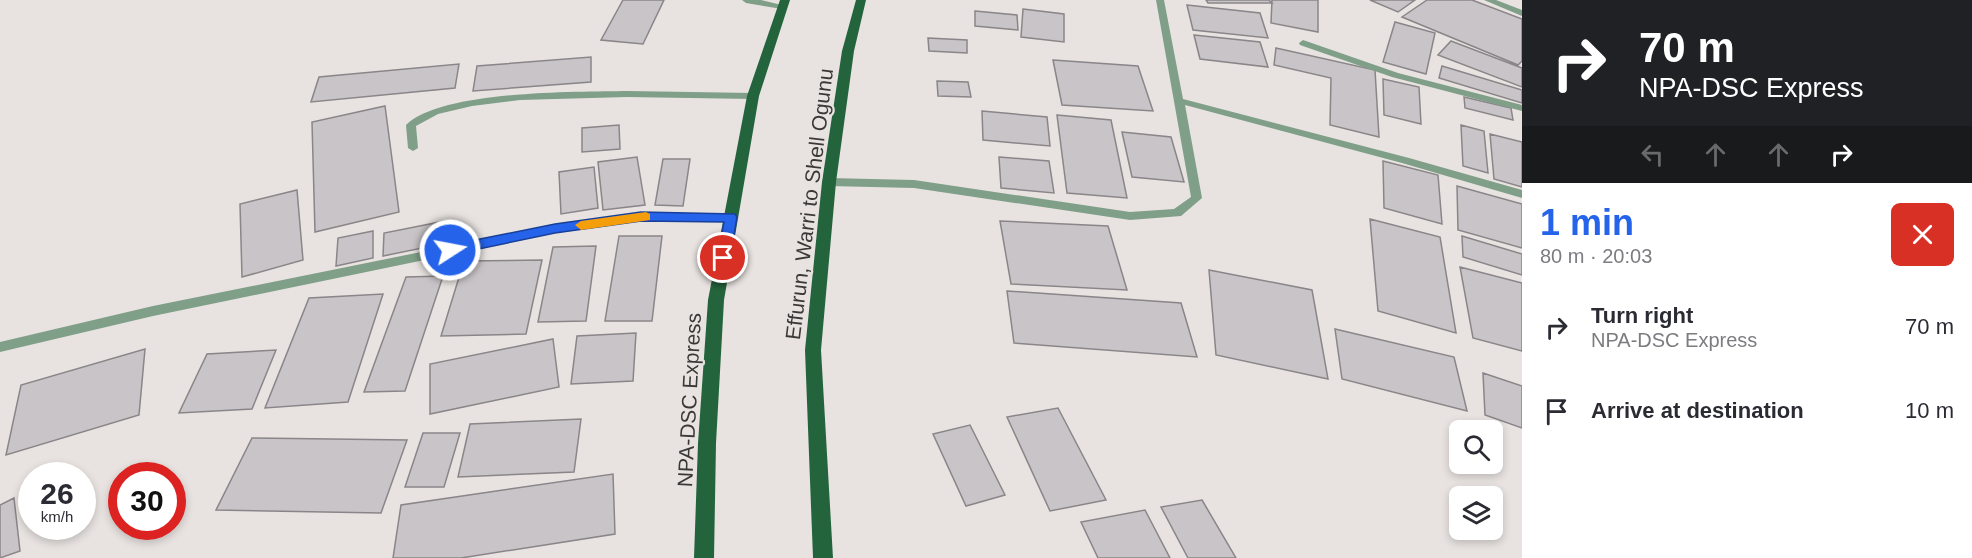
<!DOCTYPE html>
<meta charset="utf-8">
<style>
:root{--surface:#fff;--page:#f2f2f3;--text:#2b2b33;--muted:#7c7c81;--accent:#2563eb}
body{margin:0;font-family:Helvetica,sans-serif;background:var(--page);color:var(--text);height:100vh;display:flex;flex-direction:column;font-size:22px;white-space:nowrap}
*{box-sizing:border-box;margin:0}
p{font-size:20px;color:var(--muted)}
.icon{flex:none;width:33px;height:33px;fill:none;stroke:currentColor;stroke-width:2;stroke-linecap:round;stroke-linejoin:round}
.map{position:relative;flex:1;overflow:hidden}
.panel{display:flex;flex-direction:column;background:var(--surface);width:450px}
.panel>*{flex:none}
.top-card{background:#202124;color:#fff;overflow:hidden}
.buttons{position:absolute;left:1449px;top:420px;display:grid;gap:12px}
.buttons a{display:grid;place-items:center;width:54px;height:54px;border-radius:9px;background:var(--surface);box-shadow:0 3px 9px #0003;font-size:30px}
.speed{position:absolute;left:18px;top:462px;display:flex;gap:12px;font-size:30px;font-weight:700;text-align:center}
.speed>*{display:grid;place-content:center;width:78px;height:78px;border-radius:50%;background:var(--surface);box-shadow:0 3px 9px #0003;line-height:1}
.speed small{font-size:15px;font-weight:400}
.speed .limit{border:9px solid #d22;background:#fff;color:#111}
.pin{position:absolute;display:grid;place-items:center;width:51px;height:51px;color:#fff;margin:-26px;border:3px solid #fff;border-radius:50%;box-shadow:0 2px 6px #0007}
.me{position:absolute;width:66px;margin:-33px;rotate:79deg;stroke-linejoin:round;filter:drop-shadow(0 0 4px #0008)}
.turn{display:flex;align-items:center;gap:21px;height:126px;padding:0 18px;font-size:27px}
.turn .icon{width:78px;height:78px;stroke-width:2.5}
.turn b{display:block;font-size:42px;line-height:51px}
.lanes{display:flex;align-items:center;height:57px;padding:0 18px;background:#0003;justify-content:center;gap:30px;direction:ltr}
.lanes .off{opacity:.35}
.round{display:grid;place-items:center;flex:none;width:63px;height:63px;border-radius:9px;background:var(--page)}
.headline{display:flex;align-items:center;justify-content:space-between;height:102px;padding:0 18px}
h1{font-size:36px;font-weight:700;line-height:45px;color:var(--accent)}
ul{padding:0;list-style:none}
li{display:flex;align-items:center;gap:18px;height:84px;padding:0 18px}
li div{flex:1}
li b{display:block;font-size:22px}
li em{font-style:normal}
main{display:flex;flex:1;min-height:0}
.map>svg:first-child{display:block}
</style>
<main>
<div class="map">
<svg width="1522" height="558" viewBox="0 0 1522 558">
<rect width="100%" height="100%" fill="#e8e3e0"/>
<path fill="#c9c4c7" stroke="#8a8588" stroke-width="1.5" d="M623,0H664L643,44L601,40Z
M1206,0H1269L1272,3H1208Z
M1272,0H1318V32L1271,23Z
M1370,0H1415L1398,12Z
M1427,0H1472L1522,19V61L1518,65L1402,17Z
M1187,5L1260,13L1268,38L1193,30Z
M1023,9L1064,14V42L1021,37Z
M975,11L1017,15L1018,30L975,26Z
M1395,22L1435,33L1426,74L1383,62Z
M1194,35L1260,42L1268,67L1200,59Z
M928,38L967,40V53L929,51Z
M1451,41L1522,68V87L1438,55Z
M1276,48L1375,70L1379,137L1330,125L1331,78L1274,65Z
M591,57V82L473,91L477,66Z
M1053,60L1138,66L1153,111L1062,105Z
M459,64L455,88L311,102L319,77Z
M1442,66L1522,90V103L1439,78Z
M1383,79L1419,87L1421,124L1384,115Z
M937,81L968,82L971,97L938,96Z
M1464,97L1511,108L1513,120L1465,108Z
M385,106L399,212L315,232L312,122Z
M982,111L1047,117L1050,146L983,140Z
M1057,115L1111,120L1127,198L1067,193Z
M619,125L620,149L582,152V128Z
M1461,125L1484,131L1488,173L1463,166Z
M1122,132L1171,137L1184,182L1132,177Z
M1490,134L1522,142V187L1494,179Z
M637,157L645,205L603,210L598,162Z
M999,157L1049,161L1054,193L1001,188Z
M663,159H690L683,206L655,205Z
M1383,161L1438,175L1442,224L1384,208Z
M594,167L598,208L561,214L559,172Z
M1457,186L1522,204V248L1458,230Z
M297,190L303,260L242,277L240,204Z
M1370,219L1440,237L1456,333L1378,311Z
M445,221L447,243L383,256L384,233Z
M1000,221L1108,226L1127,290L1011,284Z
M373,231V258L336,266L338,238Z
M619,236H662L652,321H605Z
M1462,236L1522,254V275L1463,257Z
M596,246L586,321L538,322L553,247Z
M542,260L526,334L441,336L464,261Z
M1460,267L1522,283V351L1473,338Z
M1209,270L1312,290L1328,379L1216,355Z
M443,276L405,391L364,392L406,277Z
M1007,291L1181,303L1197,357L1014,343Z
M383,294L348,402L265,408L309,298Z
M1335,329L1454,357L1467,411L1342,379Z
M636,333L633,381L571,384L577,336Z
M553,339L559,387L430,414V364Z
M145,349L139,415L6,455L21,385Z
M276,350L252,409L179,413L207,354Z
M1483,373L1522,386V428L1485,415Z
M1058,408L1106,500L1050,511L1007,417Z
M581,419L574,472L458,477L470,424Z
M970,425L1005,495L966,506L933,434Z
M423,433H460L444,487H405Z
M252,438L407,440L381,513L216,510Z
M613,474L615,534L461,558H393L401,505Z
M14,498L20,551L0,558V505Z
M1202,500L1236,558H1188L1161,507Z
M1145,510L1170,558H1098L1081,522Z"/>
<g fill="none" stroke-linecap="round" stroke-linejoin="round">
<path fill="#7f9f88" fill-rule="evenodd" d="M742,0H761L786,6L782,9L746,3Z
M1156,0H1164L1183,99L1409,158L1522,190V198L1402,163L1185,105L1202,198L1181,216L1130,220L914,188L829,186L824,182L829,178L914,180L1130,212L1174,209L1191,197Z
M1484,0H1496L1522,10V16Z
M1303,40L1398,73L1522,105V111L1392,77L1300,45L1299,43Z
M627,91L753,93L758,96L753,99L627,97L520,100L472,106L438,114L416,126L418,148L413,151L408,148L406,125C442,90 577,92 627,91Z
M641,213H731L737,217L731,221H641L555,233L153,316L0,352V342L153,306L555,225Z"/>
<path fill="#24643c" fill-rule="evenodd" d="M780,0H790L759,96L724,300L716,443L714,558H694L698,443L708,300L747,96Z
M856,0H866L854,51L836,182L821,350L833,558H813L805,350L822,182L842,51Z"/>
</g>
<path fill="#2563eb" stroke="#184099" stroke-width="1.5" d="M641,212L735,214L737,217L730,258L723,263L717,258L724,222L641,221L555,233L450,255L443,250L450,245L555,224Z"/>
<path fill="#f59e0b" d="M646,212L650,214V220L581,230L575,225L581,221Z"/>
<g text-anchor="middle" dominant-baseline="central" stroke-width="4.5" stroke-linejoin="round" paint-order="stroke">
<g font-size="21" fill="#3b3937" stroke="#e8e3e0">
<text transform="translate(809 204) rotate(-83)">Effurun, Warri to Shell Ogunu</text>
<text transform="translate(689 400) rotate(-87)">NPA-DSC Express</text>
</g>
</g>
</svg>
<div class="buttons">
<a><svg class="icon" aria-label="search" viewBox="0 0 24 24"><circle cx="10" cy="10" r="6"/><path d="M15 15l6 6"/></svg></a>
<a><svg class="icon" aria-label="layers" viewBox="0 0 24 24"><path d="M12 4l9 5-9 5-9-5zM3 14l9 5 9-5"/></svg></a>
</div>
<div class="speed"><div>26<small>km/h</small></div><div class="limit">30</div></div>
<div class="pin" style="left:723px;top:258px;background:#d93025"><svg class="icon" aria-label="arrive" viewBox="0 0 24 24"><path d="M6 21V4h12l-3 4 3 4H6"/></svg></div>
<svg class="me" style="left:450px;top:250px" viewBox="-20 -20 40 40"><circle r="17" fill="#2563eb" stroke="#fff" stroke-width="3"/><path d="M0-11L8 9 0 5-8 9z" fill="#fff"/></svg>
</div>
<section class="panel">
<div class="top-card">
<div class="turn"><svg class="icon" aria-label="right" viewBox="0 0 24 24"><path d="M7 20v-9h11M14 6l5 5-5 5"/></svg><div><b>70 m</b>NPA-DSC Express</div></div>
<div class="lanes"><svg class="icon off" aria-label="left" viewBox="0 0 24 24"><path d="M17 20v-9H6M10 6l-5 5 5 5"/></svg><svg class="icon off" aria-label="ahead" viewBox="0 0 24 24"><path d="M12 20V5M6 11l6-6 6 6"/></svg><svg class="icon off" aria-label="ahead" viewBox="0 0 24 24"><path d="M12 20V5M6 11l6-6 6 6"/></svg><svg class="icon" aria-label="right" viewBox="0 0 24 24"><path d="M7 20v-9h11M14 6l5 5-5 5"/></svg></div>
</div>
<div class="headline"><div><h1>1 min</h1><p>80 m · 20:03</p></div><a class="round" style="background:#d93025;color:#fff"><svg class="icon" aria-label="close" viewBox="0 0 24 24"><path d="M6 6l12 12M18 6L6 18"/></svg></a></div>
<ul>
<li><svg class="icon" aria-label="right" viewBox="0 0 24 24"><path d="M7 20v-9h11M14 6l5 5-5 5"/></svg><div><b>Turn right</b><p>NPA-DSC Express</p></div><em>70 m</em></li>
<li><svg class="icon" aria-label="arrive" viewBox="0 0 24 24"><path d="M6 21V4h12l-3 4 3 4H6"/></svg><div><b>Arrive at destination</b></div><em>10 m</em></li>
</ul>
</section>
</main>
